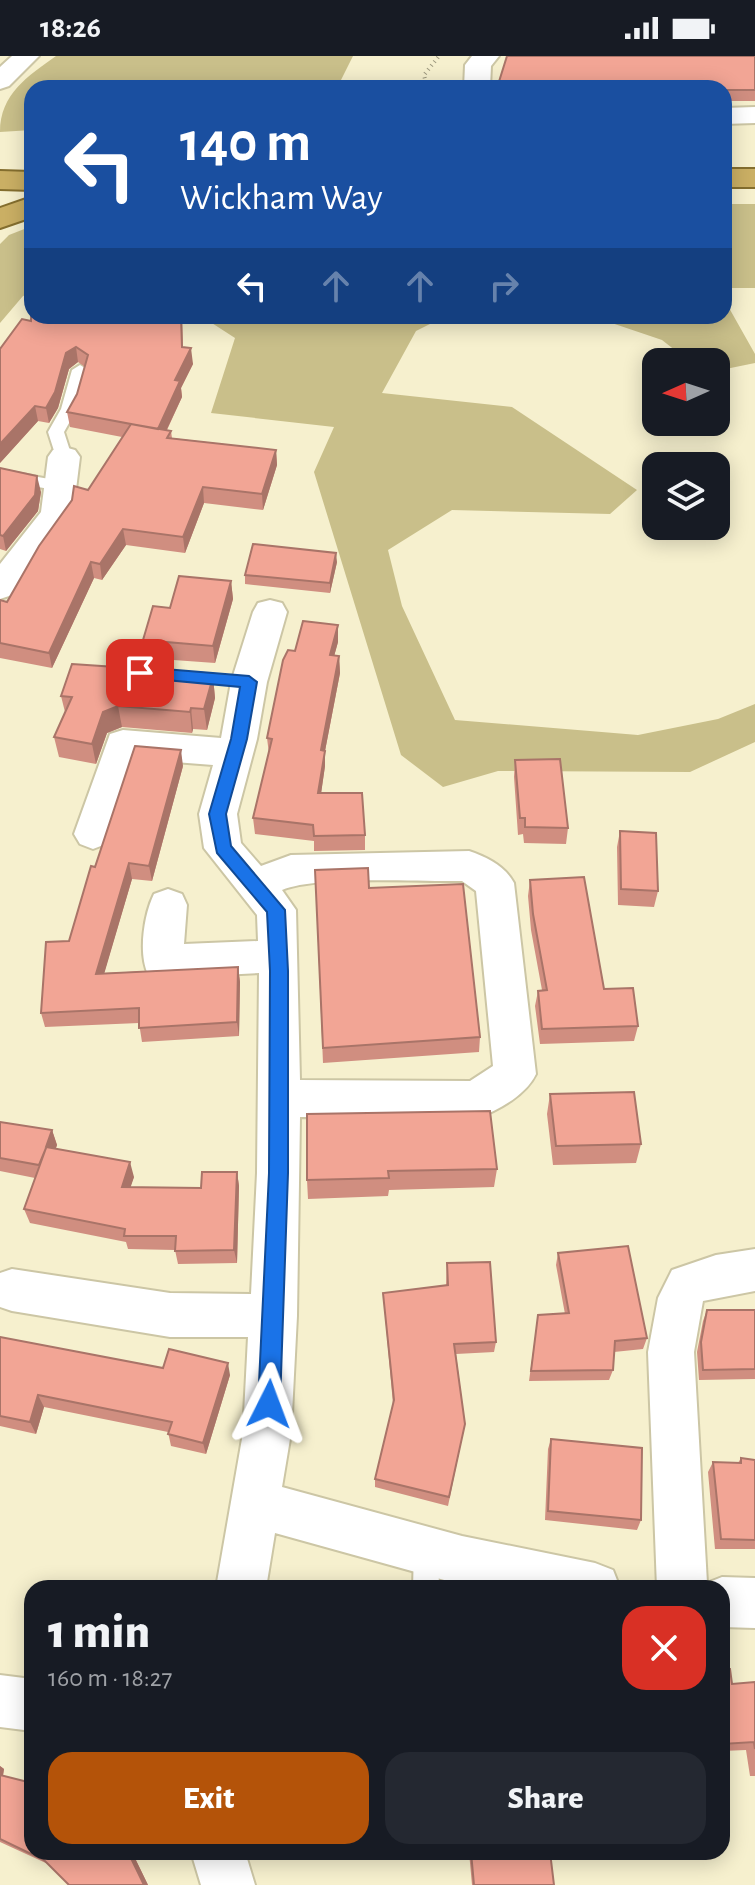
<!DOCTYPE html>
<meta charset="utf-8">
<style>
:root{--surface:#171b24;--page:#242831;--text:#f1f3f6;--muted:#9ea1a6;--accent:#b45309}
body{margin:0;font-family:"Alegreya Sans",sans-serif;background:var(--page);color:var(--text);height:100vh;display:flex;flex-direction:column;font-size:30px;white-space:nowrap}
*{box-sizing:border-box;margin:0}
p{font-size:26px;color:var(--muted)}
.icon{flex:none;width:44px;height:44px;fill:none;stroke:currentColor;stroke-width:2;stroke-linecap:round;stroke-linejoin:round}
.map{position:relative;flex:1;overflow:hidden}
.sheet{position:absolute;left:24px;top:1524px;width:706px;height:280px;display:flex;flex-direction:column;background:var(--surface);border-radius:24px;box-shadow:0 4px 20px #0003}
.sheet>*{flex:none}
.banner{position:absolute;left:24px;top:24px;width:708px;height:244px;border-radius:24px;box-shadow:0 4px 20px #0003;background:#1a4fa0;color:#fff;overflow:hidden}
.needle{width:52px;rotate:267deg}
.buttons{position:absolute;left:642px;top:292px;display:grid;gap:16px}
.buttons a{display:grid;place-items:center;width:88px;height:88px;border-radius:16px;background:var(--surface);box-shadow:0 4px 20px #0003;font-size:40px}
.pin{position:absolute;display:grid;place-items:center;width:68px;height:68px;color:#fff;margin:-34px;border-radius:16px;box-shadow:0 4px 12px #0006}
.me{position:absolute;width:88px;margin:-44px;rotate:3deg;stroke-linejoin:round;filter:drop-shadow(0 0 6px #0008)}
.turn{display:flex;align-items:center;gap:28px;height:168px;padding:0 24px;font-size:36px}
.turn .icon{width:104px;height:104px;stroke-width:2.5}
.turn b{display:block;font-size:56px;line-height:68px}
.lanes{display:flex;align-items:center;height:76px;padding:0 24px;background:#0003;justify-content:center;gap:40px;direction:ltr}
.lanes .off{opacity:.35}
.round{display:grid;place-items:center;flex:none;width:84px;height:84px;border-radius:24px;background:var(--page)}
.headline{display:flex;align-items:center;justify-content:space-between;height:136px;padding:0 24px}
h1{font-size:48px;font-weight:800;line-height:60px}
.primary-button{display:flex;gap:16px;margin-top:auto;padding:16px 24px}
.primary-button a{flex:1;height:92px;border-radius:24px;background:var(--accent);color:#fff;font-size:32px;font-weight:800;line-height:92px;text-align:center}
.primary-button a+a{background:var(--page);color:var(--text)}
.status{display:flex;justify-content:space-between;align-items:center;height:56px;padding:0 40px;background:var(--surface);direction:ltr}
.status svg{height:22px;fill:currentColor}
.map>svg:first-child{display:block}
</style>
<div class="status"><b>18:26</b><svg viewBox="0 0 49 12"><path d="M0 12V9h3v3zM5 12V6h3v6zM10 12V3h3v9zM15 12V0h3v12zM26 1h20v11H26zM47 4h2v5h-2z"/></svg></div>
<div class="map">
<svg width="755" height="1829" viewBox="0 0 755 1829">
<rect width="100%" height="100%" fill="#f6f0ce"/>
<path fill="#c9bf8a" d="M56,0H353L337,32H32V74L0,76C0,38 28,20 56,0Z
M724,148H755V232H724Z
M32,170V237L23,240L0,267V188L9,179Z
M724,243L755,298V307L716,315V306H690L662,284L591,260H724Z
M201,260H446L416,275L382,337L512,351L637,434L610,458L452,454L388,494L402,550L455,664L638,679L718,663L755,648V686L690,716L498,715L443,731L401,699L314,416L334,371L211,357L235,282Z"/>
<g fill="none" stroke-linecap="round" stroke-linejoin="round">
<g stroke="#ccc6a5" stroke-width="4">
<path id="service" d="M80,309L88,314L77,353L64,376L72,401L64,406L56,401L48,376L61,353L72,314Z
M0,414L60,425L68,430L60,435L0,424Z
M426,1482L435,1485L438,1494L439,1532H413L414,1494L417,1485Z"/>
</g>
<g stroke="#ccc6a5" stroke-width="4">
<path id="minor" d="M12,0H39L9,30L0,33V11Z
M472,0H499L491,10L490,32H464L465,9Z
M755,51V67L724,68V52Z
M64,391L75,394L80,401L73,458L12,539L0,543V508L41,456L48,401L53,394Z
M270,544L282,547L287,556L267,626L257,683L237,758L241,787L261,810L291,799L469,795C487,801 505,810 514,827L536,1018C526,1039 499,1054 477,1062L300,1061L297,1260L291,1377L282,1431L462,1480L595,1507L613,1514L620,1532H473L275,1477L266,1532H216L243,1377L248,1281H170L12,1255L0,1251V1217L12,1213L170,1237L251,1238L257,1117L259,917L162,922L148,918C138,897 144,858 154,838L168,833L182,838L187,849L184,888L258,885L257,859L204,792L199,758L213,709L136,703L106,788L93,793L80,788L74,778L110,678L123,674L221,682L231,626L253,556L258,547ZM462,825L476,835L493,1010L470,1025L300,1024L296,854L282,834C318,819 419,826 462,825Z
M755,1193V1235L703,1245L694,1296L707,1527L722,1521L755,1522V1572L722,1571V1532H657L648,1296L658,1242L672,1214L716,1199Z
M0,1619L32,1623V1675L0,1671Z
M191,1796H245L255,1829H201Z"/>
</g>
<g stroke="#846e2e" stroke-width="4">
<path id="trunk" d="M724,113H755V131H724Z
M0,115L32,116V134L0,133Z
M32,141V161L0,172V152Z"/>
</g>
<path stroke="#9c977e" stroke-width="4" stroke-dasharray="1 4" stroke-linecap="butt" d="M427,32L424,19L439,0"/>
<use href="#service" fill="#fff" fill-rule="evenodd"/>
<use href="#minor" fill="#fff" fill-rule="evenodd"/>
<use href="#trunk" fill="#caaf64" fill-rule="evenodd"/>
</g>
<path fill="#d08e80" d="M755,0V45H724V32H497Z
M32,260H182L183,291L193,308L181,332L182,341L167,374L171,375L172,382L276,394L277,409L263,454L204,447L185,497L126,489L102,524L94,522L52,612L0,602V544L7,546L88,434L122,381L70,371L67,356L77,338L85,311L78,306L69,313L58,352L49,367L38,365L0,407Z
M0,412L41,436L38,455L6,495L0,493Z
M337,506L330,537L245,528V519Z
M231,525L233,543L215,607L146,602L143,584L170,552Z
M338,586L334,600H339L340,617L325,695V710L321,737L365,779V794L314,795V785L255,778L253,762L269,698L267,682L295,595Z
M204,617V620L213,621L215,642L207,674L193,673L192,677L122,671L107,677L96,708L59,701L54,681L65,656L61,640Z
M515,704L568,772L566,788L524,787L523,778L518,779L514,721Z
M183,710L152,825L132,823L104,917L238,911L240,926L239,980L142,986L139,967L45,971L41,957L69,885L95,811Z
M620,775L658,835L654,851L618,849L617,791Z
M315,814L369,832L480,981L479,996L323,1007Z
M530,824L604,933L638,970L634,985L540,988L535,950L538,935L542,934L531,874L528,840Z
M550,1038L641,1088L636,1107L553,1109L547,1058Z
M307,1058L497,1113L494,1131L389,1134L388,1140L308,1143L307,1124Z
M0,1066L52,1074L57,1089L56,1092L134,1121L130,1131L201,1132L237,1116L239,1130L237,1207L178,1208L175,1194L128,1193L126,1186L30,1167L24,1153L35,1122L0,1115Z
M558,1197L647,1282L643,1293L614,1296L613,1314L609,1324L529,1325L538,1259L565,1258L556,1209Z
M447,1207L496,1286L494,1296L456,1298L465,1368L448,1450L375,1431V1423L393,1348L383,1237L446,1229Z
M707,1254H755V1323L699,1324L697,1296L703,1265Z
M0,1281L163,1312L230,1319L206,1398L171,1390L168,1376L44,1351L36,1378L0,1370Z
M551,1383L641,1464L637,1474L545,1464L548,1393Z
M741,1402L755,1404V1493H715L708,1416L713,1406L738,1407Z
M722,1613L732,1628L755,1626V1720H750L746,1694L722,1695Z
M0,1710L4,1713L3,1719L32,1796H132L148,1829H69L48,1808L0,1786Z
M469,1796H550L554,1829H472Z"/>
<path fill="#a97468" d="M76,291L78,306L69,313L58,352L49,367L46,352L66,297Z
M191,292L193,308L181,332L182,341L160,388L158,373L175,324Z
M35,350L38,365L0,407V388Z
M276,394L277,409L263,454L262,438Z
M37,420L41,436L38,455L6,495L3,480Z
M203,431L204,447L185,497L183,481Z
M123,473L126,489L102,524L100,508Z
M336,497L337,506L330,537V527Z
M91,506L94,522L52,612L49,597Z
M231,525L233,543L215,607L213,590Z
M338,569V586L330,615V599Z
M339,600L340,617L325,695V710L319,752L318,737L321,694Z
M213,621L215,642L207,674L204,653Z
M118,650L122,671L107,677L96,708L92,688L103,656Z
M191,652L193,673L192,677L190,656Z
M181,694L183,710L152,825L149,810Z
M129,807L132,823L100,932L96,918Z
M238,911L240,926L239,980L237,966Z
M52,1074L57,1089L51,1105L46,1091Z
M130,1106L134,1121L126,1145L122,1131Z
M237,1116L239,1130L237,1207L234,1194Z
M228,1307L230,1319L206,1398L203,1387Z
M38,1339L44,1351L36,1378L30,1366Z
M0,1710L4,1713L2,1726L0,1724Z
M128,1796H132L148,1829H144Z"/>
<path fill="#f2a595" stroke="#a97468" stroke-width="2" d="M507,0H755V34H724V32H583L540,27L539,32H497Z
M32,233V260H181L182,291L191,292L175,324L180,325L158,373L67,356L77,338L88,299L76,291L66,297L55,336L46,352L35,350L0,388V293L22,263L31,265Z
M131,368L171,375L167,382L276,394L262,438L203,431L183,481L123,473L100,508L91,506L49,597L0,587V544L7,546L39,490L72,444L74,430L88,434Z
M0,412L37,420L35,439L3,480L0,479Z
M253,488L336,497L330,527L245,519Z
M179,520L231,525L213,590L143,584L153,550L170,552Z
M303,565L338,569L330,599L339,600L321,694L325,695L318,737H362L365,779L314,780L313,769L253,762L272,683L267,682L283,604L288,594L295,595Z
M72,608L204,617L203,620L213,621L204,653L191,652L190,656L118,650L103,656L92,688L54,681L72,641L61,640Z
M135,690L181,694L149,810L129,807L96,918L238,911L237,966L139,972V952L41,957L46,886L69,885L91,810L95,811Z
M560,703L568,772L525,771V762H520L515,704Z
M620,775L656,777L658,835L621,833Z
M368,812L369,832L463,828L480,981L323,992L315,814Z
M584,821L604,933L633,932L638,970L542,973L538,935L547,934L533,858L530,824Z
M634,1036L641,1088L556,1090L550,1038Z
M490,1055L497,1113L388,1115L389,1122L307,1124V1058Z
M0,1066L52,1074L46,1091L130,1106L122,1131L201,1132L202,1116H237L234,1194L175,1195L176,1180H124L125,1173L24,1153L46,1092L39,1109L0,1102Z
M628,1190L647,1282L615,1285L613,1314L531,1315L538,1259L569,1257L558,1197Z
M490,1206L496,1286L454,1288L465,1368L449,1441L375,1423L394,1344L383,1237L448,1229L447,1207Z
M707,1254H755V1313L703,1314L701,1286Z
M0,1281L163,1312L169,1293L228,1307L203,1387L168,1378L172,1366L38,1339L30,1366L0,1360Z
M551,1383L642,1392L641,1464L548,1455Z
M741,1402L755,1404V1484L721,1483L713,1406L741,1407Z
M722,1613H730L732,1628L755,1626V1693L754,1686L722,1688Z
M0,1719L32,1727V1796H128L144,1829H69L44,1804L0,1783Z
M471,1796H550L554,1829H474Z"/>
<path fill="#1a73e8" stroke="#114b97" stroke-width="2" d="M140,611L249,620L257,626L247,683L226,758L231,790L285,854L288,915V1117L280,1348L276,1356L269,1359L261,1356L258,1348L269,1117L270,915L267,856L217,797L209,758L231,683L240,631L134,621L132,617Z"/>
</svg>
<div class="buttons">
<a><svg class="needle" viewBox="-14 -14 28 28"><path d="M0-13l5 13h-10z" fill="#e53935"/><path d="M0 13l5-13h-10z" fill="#9ea1a6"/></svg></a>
<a><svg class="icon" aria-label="layers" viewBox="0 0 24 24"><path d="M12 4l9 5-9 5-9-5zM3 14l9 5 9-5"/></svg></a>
</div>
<div class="pin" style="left:140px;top:617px;background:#d93025"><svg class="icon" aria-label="arrive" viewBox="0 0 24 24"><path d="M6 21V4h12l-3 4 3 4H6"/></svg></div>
<svg class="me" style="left:269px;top:1348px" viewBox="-20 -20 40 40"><path d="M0-17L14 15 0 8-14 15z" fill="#1a73e8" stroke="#fff" stroke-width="4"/></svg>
<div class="banner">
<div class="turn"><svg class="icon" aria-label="left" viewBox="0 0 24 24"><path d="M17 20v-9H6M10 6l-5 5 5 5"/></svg><div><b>140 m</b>Wickham Way</div></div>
<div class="lanes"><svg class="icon" aria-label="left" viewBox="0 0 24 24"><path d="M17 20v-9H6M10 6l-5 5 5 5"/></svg><svg class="icon off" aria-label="ahead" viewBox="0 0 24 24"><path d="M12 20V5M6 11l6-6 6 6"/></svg><svg class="icon off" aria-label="ahead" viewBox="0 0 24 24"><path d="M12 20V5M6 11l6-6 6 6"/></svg><svg class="icon off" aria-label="right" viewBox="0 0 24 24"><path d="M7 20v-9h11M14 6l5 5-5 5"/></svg></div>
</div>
<section class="sheet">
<div class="headline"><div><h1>1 min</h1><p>160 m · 18:27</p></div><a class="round" style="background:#d93025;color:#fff"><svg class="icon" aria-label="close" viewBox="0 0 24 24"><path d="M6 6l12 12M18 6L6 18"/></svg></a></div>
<div class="primary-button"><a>Exit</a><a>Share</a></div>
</section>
</div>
